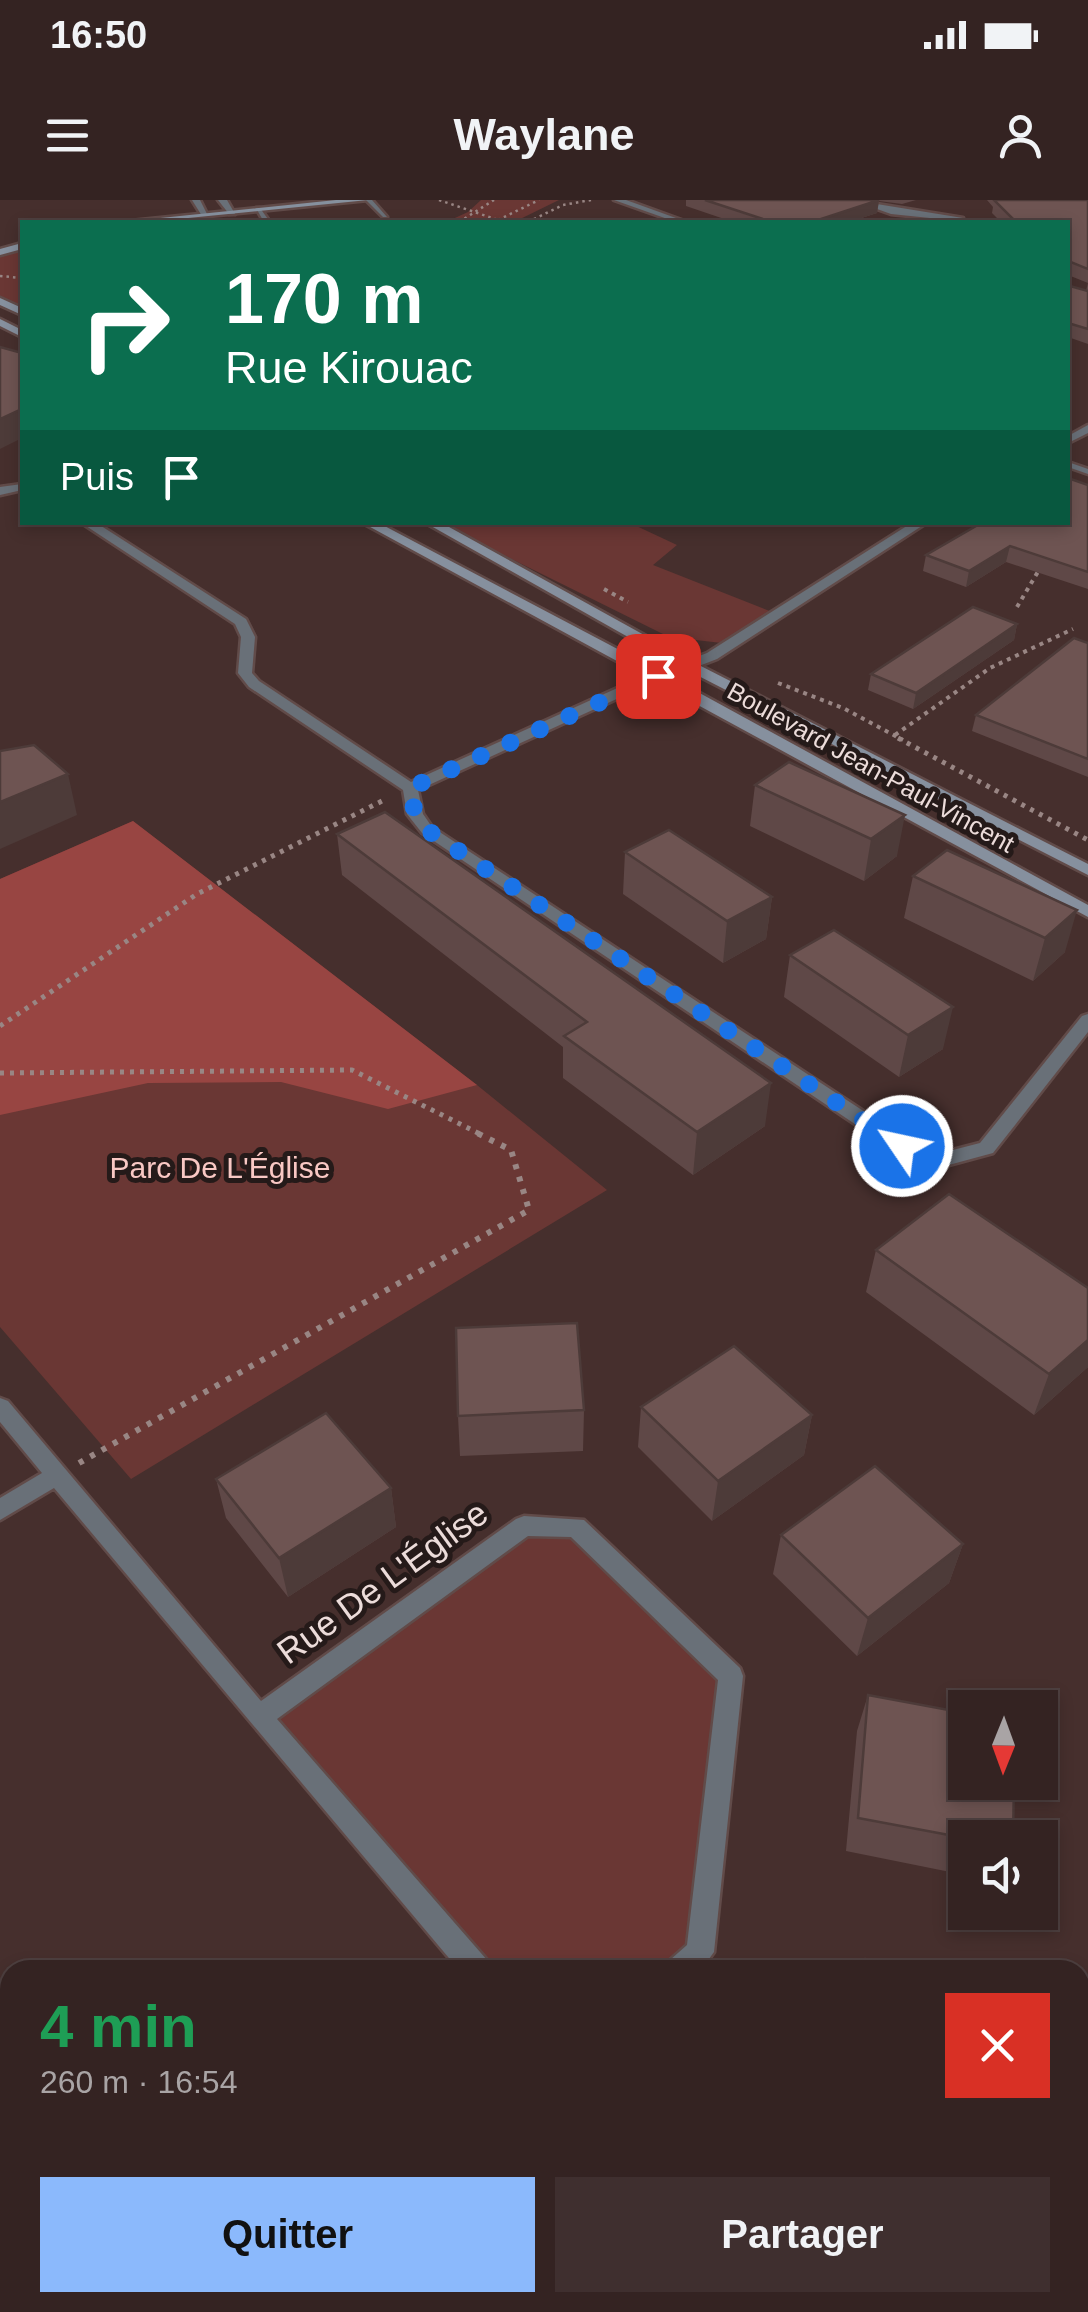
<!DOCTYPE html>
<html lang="fr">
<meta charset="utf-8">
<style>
:root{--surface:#342322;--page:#3f2f2f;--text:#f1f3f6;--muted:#a9a4a5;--line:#4e4040;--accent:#8bb9fc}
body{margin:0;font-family:Arial,sans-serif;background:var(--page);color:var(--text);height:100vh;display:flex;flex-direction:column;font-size:38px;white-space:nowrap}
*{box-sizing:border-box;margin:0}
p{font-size:32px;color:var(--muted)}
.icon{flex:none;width:55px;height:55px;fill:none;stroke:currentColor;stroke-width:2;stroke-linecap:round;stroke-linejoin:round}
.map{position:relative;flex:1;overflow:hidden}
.drawer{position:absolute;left:0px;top:1760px;width:1090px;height:352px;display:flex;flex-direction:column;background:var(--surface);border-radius:30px 30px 0 0;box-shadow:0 5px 15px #0003,0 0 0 2px var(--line)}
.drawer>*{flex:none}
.hud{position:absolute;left:20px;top:20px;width:1050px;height:305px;border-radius:0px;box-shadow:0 5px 15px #0003,0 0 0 2px var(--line);background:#0b6e4f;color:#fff;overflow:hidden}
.needle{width:65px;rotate:181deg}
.controls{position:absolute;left:948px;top:1490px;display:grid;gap:20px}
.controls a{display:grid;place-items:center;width:110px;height:110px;border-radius:0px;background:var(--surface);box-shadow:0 5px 15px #0003,0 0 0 2px var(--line);font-size:50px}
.pin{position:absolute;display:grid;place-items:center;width:85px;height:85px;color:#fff;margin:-42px;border-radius:20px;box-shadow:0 5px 15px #0006}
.me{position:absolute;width:110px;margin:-55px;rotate:304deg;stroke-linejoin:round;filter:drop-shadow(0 0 8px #0008)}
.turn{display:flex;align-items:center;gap:35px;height:210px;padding:0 40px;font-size:45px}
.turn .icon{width:130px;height:130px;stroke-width:2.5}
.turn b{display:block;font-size:70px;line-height:85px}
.then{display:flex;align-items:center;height:95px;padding:0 40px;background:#0003;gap:20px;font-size:38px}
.round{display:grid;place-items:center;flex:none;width:105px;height:105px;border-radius:0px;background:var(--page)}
.overview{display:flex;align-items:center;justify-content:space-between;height:170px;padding:0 40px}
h1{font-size:60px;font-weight:700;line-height:75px;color:#1e9e55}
.button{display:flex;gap:20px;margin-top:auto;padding:20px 40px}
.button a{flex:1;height:115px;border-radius:0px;background:var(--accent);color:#111;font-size:40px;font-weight:700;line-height:115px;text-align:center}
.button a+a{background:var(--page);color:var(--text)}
.status{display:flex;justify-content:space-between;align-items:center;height:70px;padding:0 50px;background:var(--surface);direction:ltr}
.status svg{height:28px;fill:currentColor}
header{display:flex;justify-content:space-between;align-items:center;height:130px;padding:0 40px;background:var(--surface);font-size:45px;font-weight:700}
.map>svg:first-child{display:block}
</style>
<div class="status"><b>16:50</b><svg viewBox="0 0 49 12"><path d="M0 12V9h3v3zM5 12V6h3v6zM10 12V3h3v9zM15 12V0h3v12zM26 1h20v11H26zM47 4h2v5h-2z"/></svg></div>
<header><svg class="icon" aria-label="menu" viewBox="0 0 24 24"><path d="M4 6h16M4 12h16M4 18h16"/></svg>Waylane<svg class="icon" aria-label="person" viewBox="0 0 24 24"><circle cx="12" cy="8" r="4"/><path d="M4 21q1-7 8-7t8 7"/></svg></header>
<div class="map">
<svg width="1088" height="2112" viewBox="0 0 1088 2112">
<rect width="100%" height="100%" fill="#462f2d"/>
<path fill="#6a3734" d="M481,0H559L514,22H446L468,12Z
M22,46V112L0,100V52Z
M439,323H630L677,345L653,365L772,412L722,443L669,437Z
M133,621L477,885L607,990L131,1279L0,1127V679Z
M524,1326L576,1327L731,1476L700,1752L680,1770H477L259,1517Z"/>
<path fill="#984542" d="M133,621L477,885L388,909L281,882L148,883L0,915V679Z"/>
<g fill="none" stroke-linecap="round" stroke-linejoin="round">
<g stroke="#614b49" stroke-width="5">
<path id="lane" d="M366,0H372L387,17H383Z
M256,8H260L270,22H264Z
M1068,262L1088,269V274L1068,267Z"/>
</g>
<g stroke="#614b49" stroke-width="5">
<path id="street" d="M192,0H200L208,16H202Z
M218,0H227L235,14H229Z
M614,0H626L687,22H676Z
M852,0L963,18L959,21L891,14Z
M1088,225V233L1068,243V236Z
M22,284V290L0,295V287Z
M80,322H95L246,419L255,437L252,473L259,481L411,582L624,485L707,453L913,322H928L717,459L634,491L418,590L423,614L432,627L909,941L945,952L980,943L1082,816L1088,814V832L993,953L945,966L895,951L422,633L407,614L403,590L249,487L238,473L241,437L235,424Z
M0,1198L8,1201L261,1501L516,1319L524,1316L584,1320L740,1468L743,1476L714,1752L701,1770H666L670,1760L687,1745L718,1480L571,1337L528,1336L277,1519L487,1760L491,1770H459L54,1288L0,1320V1298L42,1273L0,1222Z
M748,2102H784L788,2112H751Z"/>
</g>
<g stroke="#614b49" stroke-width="5">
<path id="secondary" d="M336,0H368L148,22H121Z
M22,43V49L0,55V49Z
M0,98L22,108V115L0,105Z
M0,119L22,130V137L0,126Z
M361,322H377L663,473L1088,705V717Z
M424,322H440L693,462L1088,664V675L683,468Z"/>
</g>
<path stroke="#998684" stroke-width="2.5" stroke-dasharray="2.5 4" stroke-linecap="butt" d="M439,0L498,20
M498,20L539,0
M459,22L494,0
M528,22L563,5L591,0
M0,76L22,78"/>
<path stroke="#998684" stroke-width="4" stroke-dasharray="4 5" stroke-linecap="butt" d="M604,389L628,402
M1017,407L1042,365
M778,483L843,508L903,540
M895,535L990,468L1073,429"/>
<path stroke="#998684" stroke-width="5" stroke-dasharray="4 6" stroke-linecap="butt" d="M898,538L1088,640
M0,826L197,694L386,599
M0,873L352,870L482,935"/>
<path stroke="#998684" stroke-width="6" stroke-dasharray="5 8" stroke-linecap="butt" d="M79,1263L529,1010L511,950L477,933"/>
<use href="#lane" fill="#697078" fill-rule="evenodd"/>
<use href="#street" fill="#697078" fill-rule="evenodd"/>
<use href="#secondary" fill="#86909e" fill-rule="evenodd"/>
</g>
<path fill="#5f4847" d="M686,0H916L902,4L879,1L877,13L849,22H733L686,6Z
M987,0H1088V83L1068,75V22H1001L992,13L993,7Z
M1088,83V144L1068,137V87L1086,91Z
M1088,285V389L1006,362L966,387L923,371L926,355Z
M1017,424L1014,440L913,509L868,490L871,474Z
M1088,443V577L972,531L976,515Z
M789,562L897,656L864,681L750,626L755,585Z
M337,634L765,926L693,975L563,878V847L342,675Z
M947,650L1065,752L1033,781L904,718L913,676Z
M625,652L772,697L766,739L723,763L623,694Z
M790,755L943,849L899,877L784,797Z
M876,1050L1088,1088V1167L1034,1215L866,1092Z
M641,1207L812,1215L804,1255L712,1321L638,1247Z
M584,1210L583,1251L460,1256L458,1216Z
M216,1279L391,1288L396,1327L288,1397L226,1318Z
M781,1335L963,1344L949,1383L857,1456L773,1374Z
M868,1495L965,1638V1675L846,1651L857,1531Z"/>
<path fill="#4d3b39" d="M879,0L877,13L849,22H812Z
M22,209V238L0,249V219Z
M1010,346L1006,362L966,387L969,371Z
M1017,424L1014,440L913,509L916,493Z
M68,574L77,615L0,649V602Z
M905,615L897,656L864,681L871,639Z
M772,697L766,739L723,763L727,721Z
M1077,710L1065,752L1033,781L1045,738Z
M953,807L943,849L899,877L908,835Z
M771,883L765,926L693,975L697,932Z
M1088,1140V1167L1034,1215L1049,1174Z
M812,1215L804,1255L712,1321L718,1281Z
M391,1288L396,1327L288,1397L279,1358Z
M963,1344L949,1383L857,1456L868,1418Z"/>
<path fill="#6e5452" stroke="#4d3b39" stroke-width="2.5" d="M705,0H879L812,22H772Z
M994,0H1088V69L1068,61V22H1016Z
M1070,86L1088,91V129L1068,123V87Z
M0,147L22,153V209L0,219Z
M1068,278L1088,285V372L1010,346L969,371L926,355L983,322H1068Z
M973,407L1017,424L916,493L871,474Z
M1074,438L1088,443V559L976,515Z
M34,545L68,574L0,602V551Z
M789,562L905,615L871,639L755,585Z
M385,612L771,883L697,932L564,836L587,822L337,634Z
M669,630L772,697L727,721L625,652Z
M947,650L1077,710L1045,738L913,676Z
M834,730L953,807L908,835L790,755Z
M949,994L1088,1088V1140L1049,1174L876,1050Z
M577,1123L584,1210L458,1216L456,1128Z
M734,1146L812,1215L718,1281L641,1207Z
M326,1213L391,1288L279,1358L216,1279Z
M875,1266L963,1344L868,1418L781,1335Z
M868,1495L965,1513V1582H1014L1013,1638H965L858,1618Z
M865,1759L875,1770H853Z"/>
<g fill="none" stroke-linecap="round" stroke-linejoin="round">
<path stroke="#1a73e8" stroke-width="18" stroke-dasharray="0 32.4" d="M658,476L410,588L415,614L427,630L902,946"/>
</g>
<g text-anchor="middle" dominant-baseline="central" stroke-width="10" stroke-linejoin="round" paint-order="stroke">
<g font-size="25" fill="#ecdcda" stroke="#251a19">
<text transform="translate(871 567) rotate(29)">Boulevard Jean-Paul-Vincent</text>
</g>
<g font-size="30" fill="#f9c8c4" stroke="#251a19">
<text x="220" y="967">Parc De L'Église</text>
</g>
<g font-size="35" fill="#ecdcda" stroke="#251a19">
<text transform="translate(382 1382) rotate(-36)">Rue De L'Église</text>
</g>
</g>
</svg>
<div class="controls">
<a><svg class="needle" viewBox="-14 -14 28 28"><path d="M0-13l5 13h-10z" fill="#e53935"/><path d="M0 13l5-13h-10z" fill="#a9a4a5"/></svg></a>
<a><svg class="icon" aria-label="sound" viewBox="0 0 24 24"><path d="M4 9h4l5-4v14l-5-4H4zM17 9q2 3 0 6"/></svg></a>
</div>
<div class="pin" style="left:658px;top:476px;background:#d93025"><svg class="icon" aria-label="arrive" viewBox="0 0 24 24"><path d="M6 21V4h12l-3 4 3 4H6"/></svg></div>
<svg class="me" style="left:902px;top:946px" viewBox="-20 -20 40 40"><circle r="17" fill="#1a73e8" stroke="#fff" stroke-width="3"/><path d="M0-11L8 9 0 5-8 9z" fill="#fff"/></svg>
<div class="hud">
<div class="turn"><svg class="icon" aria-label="right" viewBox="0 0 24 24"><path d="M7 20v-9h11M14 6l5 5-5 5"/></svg><div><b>170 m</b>Rue Kirouac</div></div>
<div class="then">Puis<svg class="icon" aria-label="arrive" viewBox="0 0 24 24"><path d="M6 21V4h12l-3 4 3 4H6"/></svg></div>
</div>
<section class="drawer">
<div class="overview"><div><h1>4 min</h1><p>260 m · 16:54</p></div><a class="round" style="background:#d93025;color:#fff"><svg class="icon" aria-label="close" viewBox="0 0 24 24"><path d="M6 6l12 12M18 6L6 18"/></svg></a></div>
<div class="button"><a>Quitter</a><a>Partager</a></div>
</section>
</div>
